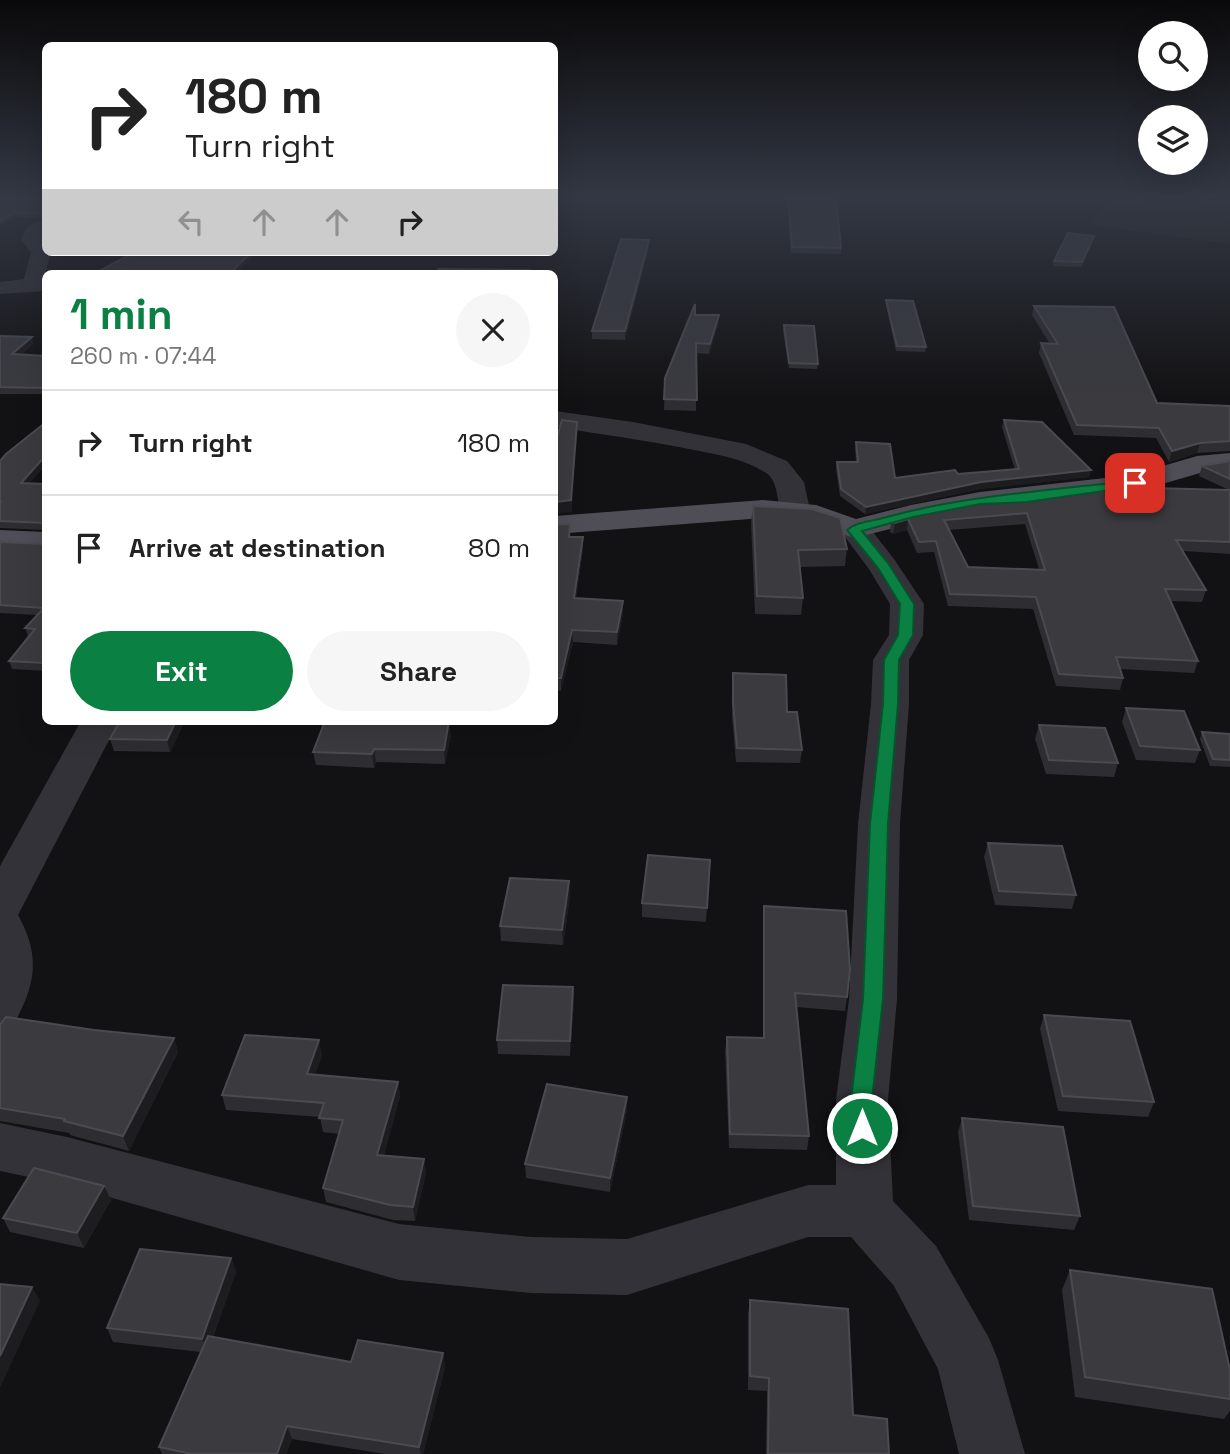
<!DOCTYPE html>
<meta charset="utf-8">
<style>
:root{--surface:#fff;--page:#f6f6f6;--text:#222;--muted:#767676;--line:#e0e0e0;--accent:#0b8043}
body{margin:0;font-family:"Space Grotesk",sans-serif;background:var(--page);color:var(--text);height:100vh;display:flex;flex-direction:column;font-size:26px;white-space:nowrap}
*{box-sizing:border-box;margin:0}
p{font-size:23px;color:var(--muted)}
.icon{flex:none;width:38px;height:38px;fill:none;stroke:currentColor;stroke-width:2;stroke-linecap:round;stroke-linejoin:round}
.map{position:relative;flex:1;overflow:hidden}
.details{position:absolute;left:42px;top:270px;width:516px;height:455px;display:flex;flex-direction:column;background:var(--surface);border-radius:10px;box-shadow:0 7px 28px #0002}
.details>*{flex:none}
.top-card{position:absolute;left:42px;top:42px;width:516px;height:214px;border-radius:10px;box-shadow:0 7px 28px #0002;background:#fff;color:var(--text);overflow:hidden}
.buttons{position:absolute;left:1138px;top:21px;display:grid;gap:14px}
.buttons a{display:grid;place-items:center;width:70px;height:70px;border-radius:50%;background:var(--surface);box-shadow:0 7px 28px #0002;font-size:35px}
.pin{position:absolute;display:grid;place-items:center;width:60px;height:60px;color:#fff;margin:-30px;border-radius:14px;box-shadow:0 4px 10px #0006}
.me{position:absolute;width:77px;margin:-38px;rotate:0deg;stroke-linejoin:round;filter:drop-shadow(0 0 5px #0008)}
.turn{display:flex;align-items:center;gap:24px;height:147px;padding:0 28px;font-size:32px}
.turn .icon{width:91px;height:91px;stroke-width:2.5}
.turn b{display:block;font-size:49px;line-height:60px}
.lanes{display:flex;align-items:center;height:66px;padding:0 28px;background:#0003;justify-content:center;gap:35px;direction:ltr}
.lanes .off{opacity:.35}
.round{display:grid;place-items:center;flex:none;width:74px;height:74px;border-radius:37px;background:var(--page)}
.overview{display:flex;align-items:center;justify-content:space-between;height:119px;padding:0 28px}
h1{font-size:42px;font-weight:700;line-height:52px;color:var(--accent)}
.cta{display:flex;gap:14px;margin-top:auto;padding:14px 28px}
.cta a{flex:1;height:80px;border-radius:42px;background:var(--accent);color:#fff;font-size:28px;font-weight:700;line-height:80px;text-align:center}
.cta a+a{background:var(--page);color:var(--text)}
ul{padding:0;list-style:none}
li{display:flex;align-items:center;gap:21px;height:105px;padding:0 28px;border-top:2px solid var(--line)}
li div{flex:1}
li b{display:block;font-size:26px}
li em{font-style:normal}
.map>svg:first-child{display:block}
</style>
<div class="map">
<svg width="1230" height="1454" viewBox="0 0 1230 1454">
<rect width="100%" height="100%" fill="#121113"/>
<path fill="#181e1a" d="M1111,198L1230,199V244L1091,225Z"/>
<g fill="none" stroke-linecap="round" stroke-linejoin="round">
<path fill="#333238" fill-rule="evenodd" d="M46,219V232L41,239L46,245V252H51L45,275L46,291L0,294V282L24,279L31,252L21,240C26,226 31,223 46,219Z
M555,411L633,422L746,444L787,461L804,482L810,510L806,516L795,519L784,516C775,503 780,482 766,473C744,458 714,454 689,449C644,440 600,434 555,427Z
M854,520L865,522L894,559L924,604L923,635L909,660V704L900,824L897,999L888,1100L893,1201L936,1246L989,1338L998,1360L1025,1454H959L938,1369L894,1286L851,1237H808L627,1295L531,1293L399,1280L67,1185L0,1171V1123L67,1137L399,1224L531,1237L627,1239L808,1185H836V1100L849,999L858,824L871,704L873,660L889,635L890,604L869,569L839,529L843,522Z
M81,721H119L18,915C39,953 37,980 17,1018L0,1023V866Z"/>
<path fill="#4f4e57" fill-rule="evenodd" d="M1230,453V469L1200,473L1135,492L980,510L914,523L854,538L811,523L763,518L555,534V516L763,500L816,505L856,519L911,505L980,492L1132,475L1197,456Z
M0,530L46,532V550L0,548Z"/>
</g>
<path fill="#2e2d31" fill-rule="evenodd" d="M0,198H46V218L15,217L0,228Z
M787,198H836L841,248V254L791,253Z
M1093,241L1081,267L1053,266L1054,261Z
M649,248L625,340L592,339V331Z
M84,252H258L236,273H100L99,271L126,257L85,255Z
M886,300L926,347L925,352L896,351L886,305Z
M1034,306L1157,403L1230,406V451L1197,453L1169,462L1156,438L1074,435L1039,353L1041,343L1050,344L1032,315Z
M695,315L718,325L709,354L696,353V411L664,410L665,378Z
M784,325L818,364L817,369L789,368L783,331Z
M0,336L33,344L21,355L46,356V394H0Z
M1004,420L1091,470L1089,477L980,489L865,514L840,496L836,469L837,462H856L855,449L856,442L895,478L1015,470L1002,427Z
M46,422V465L29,483L46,484V530L0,528V461Z
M1230,461V554L1183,551L1206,590L1202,602L1170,601L1198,661L1194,673L1120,669L1123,678L1120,690L1056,686L1033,609L948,606L934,552L917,553L907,530L893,534L890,532L891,521L1229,490L1199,476L1202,466ZM1025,524L1039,569L968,567L949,530Z
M753,506L847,549L845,566L800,567L803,598L801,615L755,614L751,522Z
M555,525L583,549L576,598L623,613L617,645L573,642L561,691L555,690Z
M46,530V671L12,669L9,661L29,636H28L25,628L37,615L0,613V542L45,544Z
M733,673L787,712L802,750L800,763L736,762L732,716Z
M1126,708L1200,750L1195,763L1136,760L1122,722Z
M185,721L170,752L114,751L110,739Z
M395,723L451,734L445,764L376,762L374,768L316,765L313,752Z
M1039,725L1118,763L1114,777L1046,774L1035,739Z
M1202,732L1230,734V767L1210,766L1200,739Z
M988,843L1076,895L1072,909L995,905L984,857Z
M710,860L706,922L642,917V903Z
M569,881L570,896L563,945L501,941L500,926Z
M764,906L847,997L845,1011L796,1007L809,1136L807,1150L729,1148L725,1051L727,1037L763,1038V920Z
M573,987L574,1001L570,1056L498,1054L497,1040Z
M1044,1015L1154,1102L1148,1117L1058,1111L1040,1029Z
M0,1025L94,1030L174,1038L178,1052L129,1151L70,1135L69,1133L0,1121Z
M322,1055L315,1074L398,1082L400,1096L384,1155L424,1159L426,1173L415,1221L393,1220L326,1202L323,1188L339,1134L323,1132L320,1117L226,1110L222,1095Z
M627,1097V1111L610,1192L526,1178L525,1164Z
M962,1118L1080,1216L1074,1230L969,1220L958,1132Z
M104,1186L111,1200L84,1248L10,1232L3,1218Z
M231,1258L236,1272L213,1337L351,1362L443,1353L445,1367L423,1454H385L292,1439L286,1454H162L159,1447L201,1352L113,1342L107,1328Z
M1070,1270L1230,1370V1411L1224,1419L1075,1397L1062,1290Z
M750,1300L853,1415L889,1454H766L767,1391L748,1390V1314Z"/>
<path fill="#1d1c1f" d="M14,213L15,217L0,228V222Z
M649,240V248L625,340V331Z
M252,252H258L236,273H230Z
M719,315L718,325L709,354L710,344Z
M32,337L33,344L14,361L12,354Z
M577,422L572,512L555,514V502Z
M1200,443L1197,453L1169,462L1172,451Z
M46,455V465L23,490L21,483Z
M1091,470L1089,477L980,489L865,514L866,507L981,482Z
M908,519L907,530L893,534L895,523Z
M583,537V549L574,610V598Z
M623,601V613L617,645V632Z
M572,630L573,642L561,691V678Z
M176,721H185L170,752L167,740Z
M449,721L451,734L445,764L444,750Z
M374,749L376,762L374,768L372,754Z
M569,881L570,896L563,945L562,930Z
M573,987L574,1001L570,1056V1041Z
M174,1038L178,1052L129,1151L123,1136Z
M319,1040L322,1055L311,1088L307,1074Z
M398,1082L400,1096L380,1169L377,1155Z
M627,1097V1111L610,1192V1178Z
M424,1159L426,1173L415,1221L413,1207Z
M104,1186L111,1200L84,1248L77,1233Z
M231,1258L236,1272L207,1352L202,1339Z
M32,1287L40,1301L0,1388V1356Z
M443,1353L445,1367L423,1454H421L419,1447Z
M287,1426L292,1439L286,1454H277Z"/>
<path fill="#3a3a3f" stroke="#4a4a51" stroke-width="2" fill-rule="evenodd" d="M0,198H46V213H14L0,222Z
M788,198H836L841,248L792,247Z
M1068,233L1094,236L1082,262L1054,261Z
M621,239L649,240L625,331H592Z
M135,252H252L230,273H129L99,271Z
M438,269L530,270L529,273H436Z
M886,300L913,301L926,347L897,346Z
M695,304V315H719L710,344L696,343L697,400L664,399L665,378Z
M1034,306L1114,307L1157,403L1230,406V441L1200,443L1172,451L1159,428L1077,425L1041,343L1058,344Z
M784,325L814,326L818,364L789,363Z
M0,336L32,337L12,354L46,356V388L0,387Z
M562,420L577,422L571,500L555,502V444Z
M1004,420L1042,422L1091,470L981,482L866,507L841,489L837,462H858L856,442L890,444L895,478L955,470L958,474L1019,469Z
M46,422V455L21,483L46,484V523L0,521V503L1,502L0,501V461L6,454Z
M1230,461V479L1202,466Z
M1112,487L1230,490V542L1176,540L1206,590L1165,589L1198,661L1116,657L1123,678L1059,674L1036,597L950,594L936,541L919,542L908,519L895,523L891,521L983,502ZM1027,513L1045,570L968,567L944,520Z
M753,506L812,509L840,518L847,549L798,550L803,598L757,596Z
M570,524L569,537H583L574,598L623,601L617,632L572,630L561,678H555V525Z
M46,531V663L9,661L35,629L25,628L44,608L0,605V542L45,544Z
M733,673L786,675L787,712H797L802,750L737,748L733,702Z
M1126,708L1184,711L1200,750L1140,746Z
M120,721H176L167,740L110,739Z
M325,721L395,723V721H449L444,750L374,749L372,754L313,752Z
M1039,725L1105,728L1118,763L1049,760Z
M1202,732L1230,734V760L1213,759Z
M988,843L1062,846L1076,895L999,891Z
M648,855L710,860L707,908L642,903Z
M510,878L569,881L562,930L500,926Z
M764,906L846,911L850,970L847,997L795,993L809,1136L730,1134L727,1037L764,1038Z
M503,985L573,987L570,1041L497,1040Z
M1044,1015L1130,1021L1154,1102L1063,1096Z
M6,1017L94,1030L174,1038L123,1136L64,1121L65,1119L0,1108V1025Z
M245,1035L319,1040L307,1074L398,1082L377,1155L424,1159L413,1207L390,1205L323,1188L343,1120L319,1118L324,1103L222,1095Z
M547,1084L627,1097L610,1178L525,1164Z
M962,1118L1063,1127L1080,1216L973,1206Z
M34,1168L104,1186L77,1233L3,1218Z
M140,1249L231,1258L202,1339L107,1328Z
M1070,1270L1212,1289L1230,1370V1399L1085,1377Z
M0,1284L32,1287L0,1356Z
M750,1300L848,1309L853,1415L887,1419L889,1454H768L769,1378L750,1376Z
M208,1336L351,1362L358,1340L443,1353L419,1447L287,1426L277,1454H192L159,1447Z"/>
<linearGradient id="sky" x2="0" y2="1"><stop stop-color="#0a090a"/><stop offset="0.49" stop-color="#333844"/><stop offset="1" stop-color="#333844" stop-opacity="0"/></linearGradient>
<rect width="1230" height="401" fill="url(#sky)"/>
<path fill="#0b8043" stroke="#07532c" stroke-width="2" d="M1135,480L1139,481V486L1027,502L980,504L913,517L862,531L888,563L914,604L913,635L899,660L898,704L888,824L883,999L872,1100L874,1128L870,1135L862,1138L855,1135L851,1128V1100L863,999L870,824L883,704L884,660L898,635L900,604L878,568L847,530C856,522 872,521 883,518C965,495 1050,491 1135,480Z"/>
</svg>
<div class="buttons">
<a><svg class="icon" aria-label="search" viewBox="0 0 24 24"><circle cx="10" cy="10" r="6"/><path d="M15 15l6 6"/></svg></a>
<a><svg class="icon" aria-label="layers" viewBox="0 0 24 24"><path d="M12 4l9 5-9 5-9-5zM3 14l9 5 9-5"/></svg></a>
</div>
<div class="pin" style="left:1135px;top:483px;background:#d93025"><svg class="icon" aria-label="arrive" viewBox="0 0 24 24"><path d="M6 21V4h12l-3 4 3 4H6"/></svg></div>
<svg class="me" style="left:862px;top:1128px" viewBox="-20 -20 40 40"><circle r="17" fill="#0b8043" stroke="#fff" stroke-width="3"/><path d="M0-11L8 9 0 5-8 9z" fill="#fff"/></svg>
<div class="top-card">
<div class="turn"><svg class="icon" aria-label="right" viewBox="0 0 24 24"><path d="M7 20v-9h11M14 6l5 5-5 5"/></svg><div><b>180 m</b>Turn right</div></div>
<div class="lanes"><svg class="icon off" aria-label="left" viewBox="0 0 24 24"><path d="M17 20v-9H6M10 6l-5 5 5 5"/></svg><svg class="icon off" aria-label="ahead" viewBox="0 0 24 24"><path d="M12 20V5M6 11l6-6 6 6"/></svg><svg class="icon off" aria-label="ahead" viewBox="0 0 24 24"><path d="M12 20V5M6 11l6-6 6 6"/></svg><svg class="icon" aria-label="right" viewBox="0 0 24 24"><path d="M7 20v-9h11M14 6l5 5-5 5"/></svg></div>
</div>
<section class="details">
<div class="overview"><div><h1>1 min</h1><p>260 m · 07:44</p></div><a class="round"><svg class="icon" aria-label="close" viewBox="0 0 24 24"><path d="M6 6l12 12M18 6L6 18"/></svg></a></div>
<ul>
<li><svg class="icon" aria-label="right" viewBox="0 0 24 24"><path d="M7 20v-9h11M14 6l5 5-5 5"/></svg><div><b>Turn right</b></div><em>180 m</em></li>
<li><svg class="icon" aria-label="arrive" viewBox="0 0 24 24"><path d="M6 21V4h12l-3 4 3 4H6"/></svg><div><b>Arrive at destination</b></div><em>80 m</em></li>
</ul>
<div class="cta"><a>Exit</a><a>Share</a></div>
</section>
</div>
